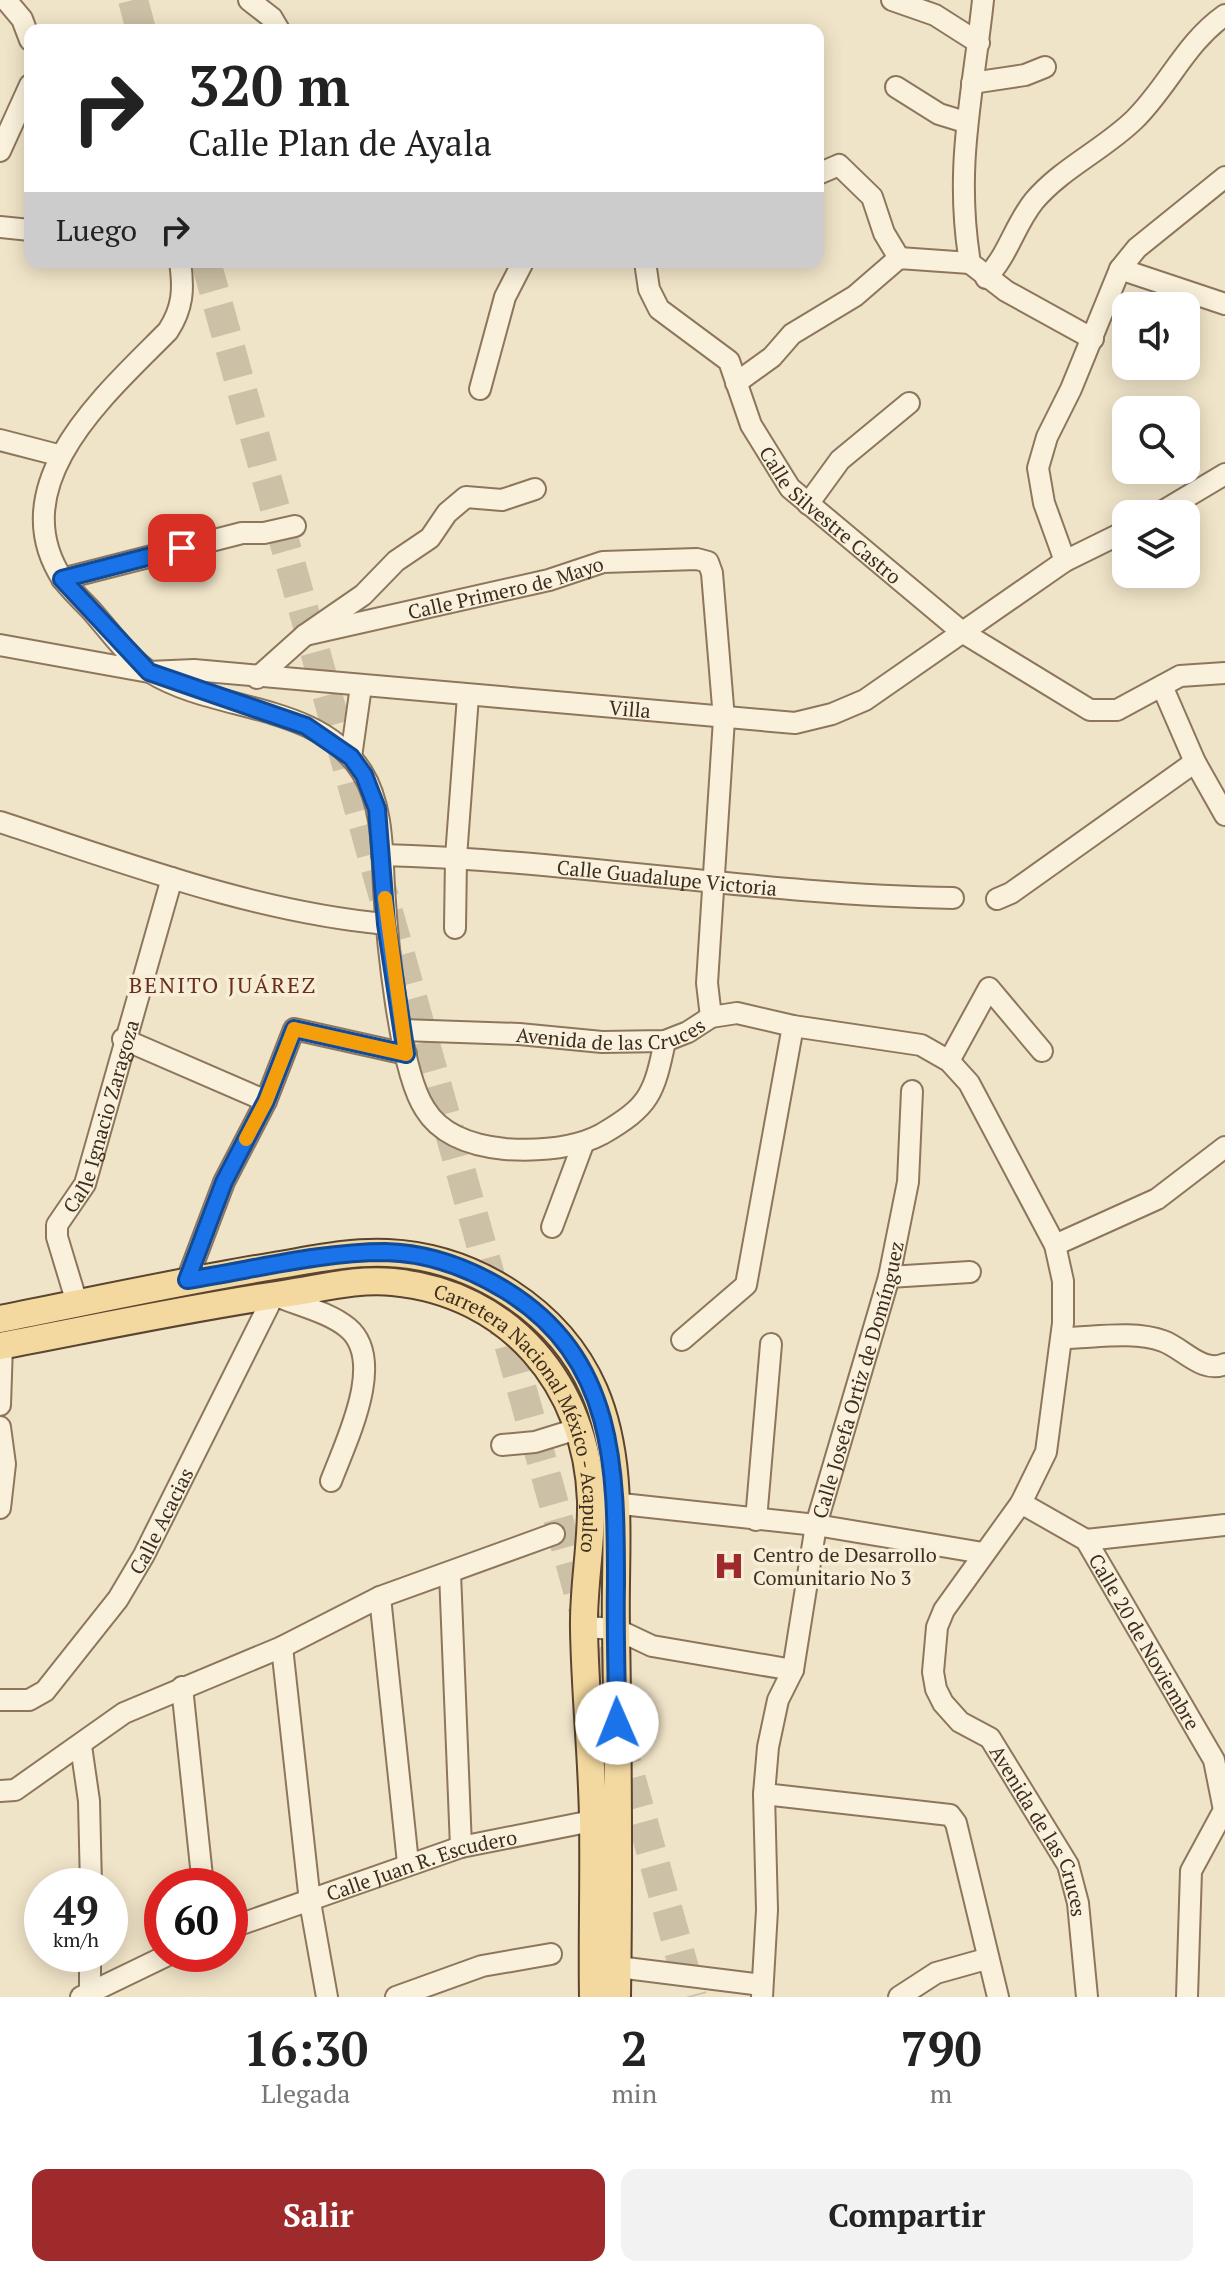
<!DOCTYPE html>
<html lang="es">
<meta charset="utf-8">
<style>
:root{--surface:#fff;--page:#f2f2f2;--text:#222;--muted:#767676;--accent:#9e2a2b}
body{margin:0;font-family:"PT Serif",serif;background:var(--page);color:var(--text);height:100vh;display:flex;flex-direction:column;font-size:30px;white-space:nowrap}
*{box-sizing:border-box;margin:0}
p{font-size:26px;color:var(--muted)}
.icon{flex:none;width:44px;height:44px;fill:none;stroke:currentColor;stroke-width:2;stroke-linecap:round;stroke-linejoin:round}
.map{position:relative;height:1997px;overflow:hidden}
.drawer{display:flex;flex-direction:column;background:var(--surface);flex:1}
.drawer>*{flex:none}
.banner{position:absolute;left:24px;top:24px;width:800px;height:244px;border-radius:16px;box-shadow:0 4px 20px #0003;background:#fff;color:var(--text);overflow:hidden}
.fabs{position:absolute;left:1112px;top:292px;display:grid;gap:16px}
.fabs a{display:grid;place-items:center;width:88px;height:88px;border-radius:16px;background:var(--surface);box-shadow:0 4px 20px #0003;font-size:40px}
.speed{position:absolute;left:24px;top:1868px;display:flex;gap:16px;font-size:40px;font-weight:700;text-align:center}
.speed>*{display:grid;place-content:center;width:104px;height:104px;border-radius:50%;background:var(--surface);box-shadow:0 4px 20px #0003;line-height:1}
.speed small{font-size:20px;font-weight:400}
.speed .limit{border:12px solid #d22;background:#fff;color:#111}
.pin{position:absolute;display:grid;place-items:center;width:68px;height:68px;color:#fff;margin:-34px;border-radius:16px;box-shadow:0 4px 12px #0006}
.me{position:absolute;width:88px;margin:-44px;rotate:359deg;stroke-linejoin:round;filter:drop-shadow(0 0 6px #0008)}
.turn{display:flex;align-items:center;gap:28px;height:168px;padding:0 32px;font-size:36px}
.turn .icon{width:104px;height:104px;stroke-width:2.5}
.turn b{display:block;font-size:56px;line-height:68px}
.then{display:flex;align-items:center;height:76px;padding:0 32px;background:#0003;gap:16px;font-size:30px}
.eta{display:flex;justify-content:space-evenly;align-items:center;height:136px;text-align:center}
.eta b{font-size:48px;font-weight:700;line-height:56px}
.action{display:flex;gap:16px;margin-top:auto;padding:16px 32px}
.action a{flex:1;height:92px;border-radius:16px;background:var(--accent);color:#fff;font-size:32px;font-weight:700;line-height:92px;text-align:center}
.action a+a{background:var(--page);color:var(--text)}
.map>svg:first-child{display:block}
</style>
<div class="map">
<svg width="1225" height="1997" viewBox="0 0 1225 1997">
<rect width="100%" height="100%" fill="#f0e4c8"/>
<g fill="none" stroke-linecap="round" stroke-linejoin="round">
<path stroke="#ccc0a6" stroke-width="30" stroke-dasharray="30 15" stroke-linecap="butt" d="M133,0L141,30
M206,262L692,1997"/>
<g stroke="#8d765c" stroke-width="24">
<g id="minor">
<path d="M6,0L22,19L30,40"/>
<path d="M249,0L272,18L279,30"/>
<path d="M892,0L935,15L979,43"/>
<path d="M983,0C973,95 954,166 970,263L1006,291L1093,339"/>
<path d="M972,83L1025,75L1045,67"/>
<path d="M896,87L939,114L965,122"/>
<path d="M0,151L30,85"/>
<path d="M818,174L839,165L872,197L884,233L899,258"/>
<path d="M0,227L30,230"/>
<path d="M180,262C184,289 183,308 168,331C107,393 0,484 63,580C71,590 81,600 90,609C108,629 128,658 150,672C215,713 317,701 362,772C383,805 382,851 384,888C387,938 399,1070 425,1109C442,1137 475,1146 505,1149C537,1151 574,1149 602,1134C650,1106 654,1094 665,1041"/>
<path id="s1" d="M645,262L649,289L659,309L729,361L751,425L790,488L962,632L1090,710H1117L1180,676L1225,673"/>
<path d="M1120,269L1225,304"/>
<path d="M986,278C1009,254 1014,226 1034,201C1062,168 1103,150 1134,120C1168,87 1185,43 1225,15"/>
<path d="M736,383L772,357L792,334L855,296L899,258L970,263"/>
<path d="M480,389L505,297L523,262"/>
<path d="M0,440L58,455"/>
<path d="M808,504L840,460L909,403"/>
<path d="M1158,514L1225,474"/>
<path d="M1065,561L1044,503L1038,468L1047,437L1071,389L1120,269L1137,248L1225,177"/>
<path d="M62,579L242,533H264L295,526"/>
<path id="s2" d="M305,635L549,580L603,562L697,559L708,562L712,573L724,719L707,983L711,1017"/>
<path id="s3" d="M0,645L149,672L194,670L795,723L832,714L865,700L1065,561L1126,531"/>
<path d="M257,678L305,635L363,595L396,561L430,538L447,513L466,497L502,500L535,489"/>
<path d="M1162,686L1195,762L1225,815"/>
<path d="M351,757L361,686"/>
<path d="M0,822C126,863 254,912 386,924"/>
<path id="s4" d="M382,855C573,860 762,895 953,898"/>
<path d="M997,899L1011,893L1195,762"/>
<path d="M455,928L456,857L468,696"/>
<path id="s5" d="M402,1030L519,1034L602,1042L665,1041L688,1032L711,1017L737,1013L793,1026L921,1045L949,1061L969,1083L1055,1245L1063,1281V1323L1046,1452L1021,1503L944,1610L937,1627L933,1672L936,1689L943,1703L960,1722L990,1738L1068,1865L1078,1903L1087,1997"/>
<path d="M123,1039L266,1101"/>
<path d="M949,1061L989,988L1042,1051"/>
<path d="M552,1227L583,1144"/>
<path d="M1055,1245L1157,1199L1225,1147"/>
<path d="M889,1277L970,1272"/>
<path d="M187,1280L224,1182L266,1101L294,1029L406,1054"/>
<path id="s6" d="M77,1303L57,1237V1225L85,1184L172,878"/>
<path d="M1062,1338C1092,1338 1133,1330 1163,1341C1183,1348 1202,1374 1225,1364"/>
<path d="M682,1340L746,1285L793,1026"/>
<path d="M0,1405L2,1345"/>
<path d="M0,1427L5,1464L0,1508"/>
<path d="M502,1445L535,1442L577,1429"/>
<path d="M603,1502L816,1525L983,1553"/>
<path id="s7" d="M1021,1503L1086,1540L1214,1760L1224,1810L1191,1871L1187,1997"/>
<path d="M756,1520L771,1344"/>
<path d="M1086,1540L1225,1525"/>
<path d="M450,1573L461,1847"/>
<path d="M380,1597L408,1863"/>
<path d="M584,1627L616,1629L652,1646L793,1670"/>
<path d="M282,1647L310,1902L327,1997"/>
<path d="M182,1687L203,1886"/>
<path id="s8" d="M0,1700H29L45,1691L118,1599L144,1555L274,1295C297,1305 329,1312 348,1328C387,1361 345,1443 331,1481"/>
<path d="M81,1746L89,1801L91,1886"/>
<path d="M0,1791L15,1790L124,1713L282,1647L380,1597L554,1534"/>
<path d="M764,1794L950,1815L956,1823L998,1997"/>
<path id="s9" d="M230,1928L461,1847L607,1818"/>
<path d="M618,1967L762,1985"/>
<path d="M90,1993V1954"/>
<path d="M81,1997L170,1954"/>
<path d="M396,1997L482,1966L551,1954"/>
<path id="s10" d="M762,1997L767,1910L764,1794L768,1747L778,1700L793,1670L816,1525L889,1277L908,1182L912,1091"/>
<path d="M899,1997L936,1973L986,1959"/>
</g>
</g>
<g stroke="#5b4430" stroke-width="30">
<g id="major">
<path d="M0,1319C91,1301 182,1281 274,1266C311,1260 350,1251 388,1253C473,1257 559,1310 594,1390C626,1464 614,1550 616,1629C618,1751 619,1874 617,1997"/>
<path id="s11" d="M0,1346C95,1328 188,1308 283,1294C319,1289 357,1278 393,1282C510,1293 587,1385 591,1501C592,1544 583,1587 584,1629C585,1693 592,1756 593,1819C594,1878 592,1938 593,1997"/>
</g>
</g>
<use href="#minor" stroke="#faf1dc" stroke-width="20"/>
<use href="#major" stroke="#f3d9a0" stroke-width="26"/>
</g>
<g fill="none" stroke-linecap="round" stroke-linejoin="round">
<g stroke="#114b97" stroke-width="20">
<path id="route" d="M182,548L62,579L149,672L306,726L351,757L364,775L377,809L386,924L406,1054L294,1029L266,1101L224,1182L187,1280C252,1270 320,1252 385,1252C427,1253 469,1268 505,1290C616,1358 616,1468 616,1584C615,1630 617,1677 617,1723"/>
</g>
<use href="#route" stroke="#1a73e8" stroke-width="14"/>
<path stroke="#f59e0b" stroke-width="14" d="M246,1139L266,1101L294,1029L406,1054L385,898"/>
</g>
<defs>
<g id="hospital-bare" transform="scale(2.4)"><path d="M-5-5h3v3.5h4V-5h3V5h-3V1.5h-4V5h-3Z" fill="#9e2a2b" stroke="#f7eed8" stroke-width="2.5" paint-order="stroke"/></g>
</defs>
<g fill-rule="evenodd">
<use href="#hospital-bare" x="729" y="1566"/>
</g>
<g text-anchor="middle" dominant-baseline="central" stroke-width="7" stroke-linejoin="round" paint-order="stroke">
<g font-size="20" fill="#3d2e20" stroke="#f7eed8">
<text stroke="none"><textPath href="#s1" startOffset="326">Calle Silvestre Castro</textPath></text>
<text stroke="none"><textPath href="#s2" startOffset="206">Calle Primero de Mayo</textPath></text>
<text stroke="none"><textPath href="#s3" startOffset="634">Villa</textPath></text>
<text stroke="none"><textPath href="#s4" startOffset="286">Calle Guadalupe Victoria</textPath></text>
<text stroke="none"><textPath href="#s5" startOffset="210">Avenida de las Cruces</textPath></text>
<text stroke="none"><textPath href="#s6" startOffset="200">Calle Ignacio Zaragoza</textPath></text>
<text stroke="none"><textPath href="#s10" startOffset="630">Calle Josefa Ortiz de Domínguez</textPath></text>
<text stroke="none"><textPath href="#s11" startOffset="608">Carretera Nacional México - Acapulco</textPath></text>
<text stroke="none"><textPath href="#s8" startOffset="254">Calle Acacias</textPath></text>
<text stroke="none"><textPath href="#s7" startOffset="192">Calle 20 de Noviembre</textPath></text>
<text stroke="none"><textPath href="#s5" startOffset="1434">Avenida de las Cruces</textPath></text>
<text stroke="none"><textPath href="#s9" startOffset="202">Calle Juan R. Escudero</textPath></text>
</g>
<g font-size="20" fill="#3d2e20" stroke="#f7eed8" text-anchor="start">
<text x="753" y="1554">Centro de Desarrollo<tspan x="753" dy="23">Comunitario No 3</tspan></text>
</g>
<g font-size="22" letter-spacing="2" fill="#6b2e1e" stroke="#f7eed8">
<text x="223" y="984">BENITO JUÁREZ</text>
</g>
</g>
</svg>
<div class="fabs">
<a><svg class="icon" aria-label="sound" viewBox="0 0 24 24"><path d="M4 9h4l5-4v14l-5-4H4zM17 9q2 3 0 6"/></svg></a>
<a><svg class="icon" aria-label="search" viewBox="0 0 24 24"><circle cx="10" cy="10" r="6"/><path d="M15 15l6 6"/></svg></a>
<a><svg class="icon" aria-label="layers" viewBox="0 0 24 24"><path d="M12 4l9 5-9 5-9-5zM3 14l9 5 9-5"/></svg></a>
</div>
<div class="speed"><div>49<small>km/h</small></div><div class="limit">60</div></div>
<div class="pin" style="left:182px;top:548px;background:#d93025"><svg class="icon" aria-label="arrive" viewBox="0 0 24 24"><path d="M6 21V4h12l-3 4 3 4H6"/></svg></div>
<svg class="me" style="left:617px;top:1723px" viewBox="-20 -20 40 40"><circle r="19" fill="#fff"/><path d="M0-13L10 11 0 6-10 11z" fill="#1a73e8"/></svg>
<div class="banner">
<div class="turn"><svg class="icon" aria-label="right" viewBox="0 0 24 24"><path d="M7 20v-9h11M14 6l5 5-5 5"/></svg><div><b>320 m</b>Calle Plan de Ayala</div></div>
<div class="then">Luego<svg class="icon" aria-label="right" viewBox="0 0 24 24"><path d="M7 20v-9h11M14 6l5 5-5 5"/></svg></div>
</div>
</div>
<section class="drawer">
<div class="eta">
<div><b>16:30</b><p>Llegada</p></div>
<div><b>2</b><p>min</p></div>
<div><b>790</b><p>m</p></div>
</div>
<div class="action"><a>Salir</a><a>Compartir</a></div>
</section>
